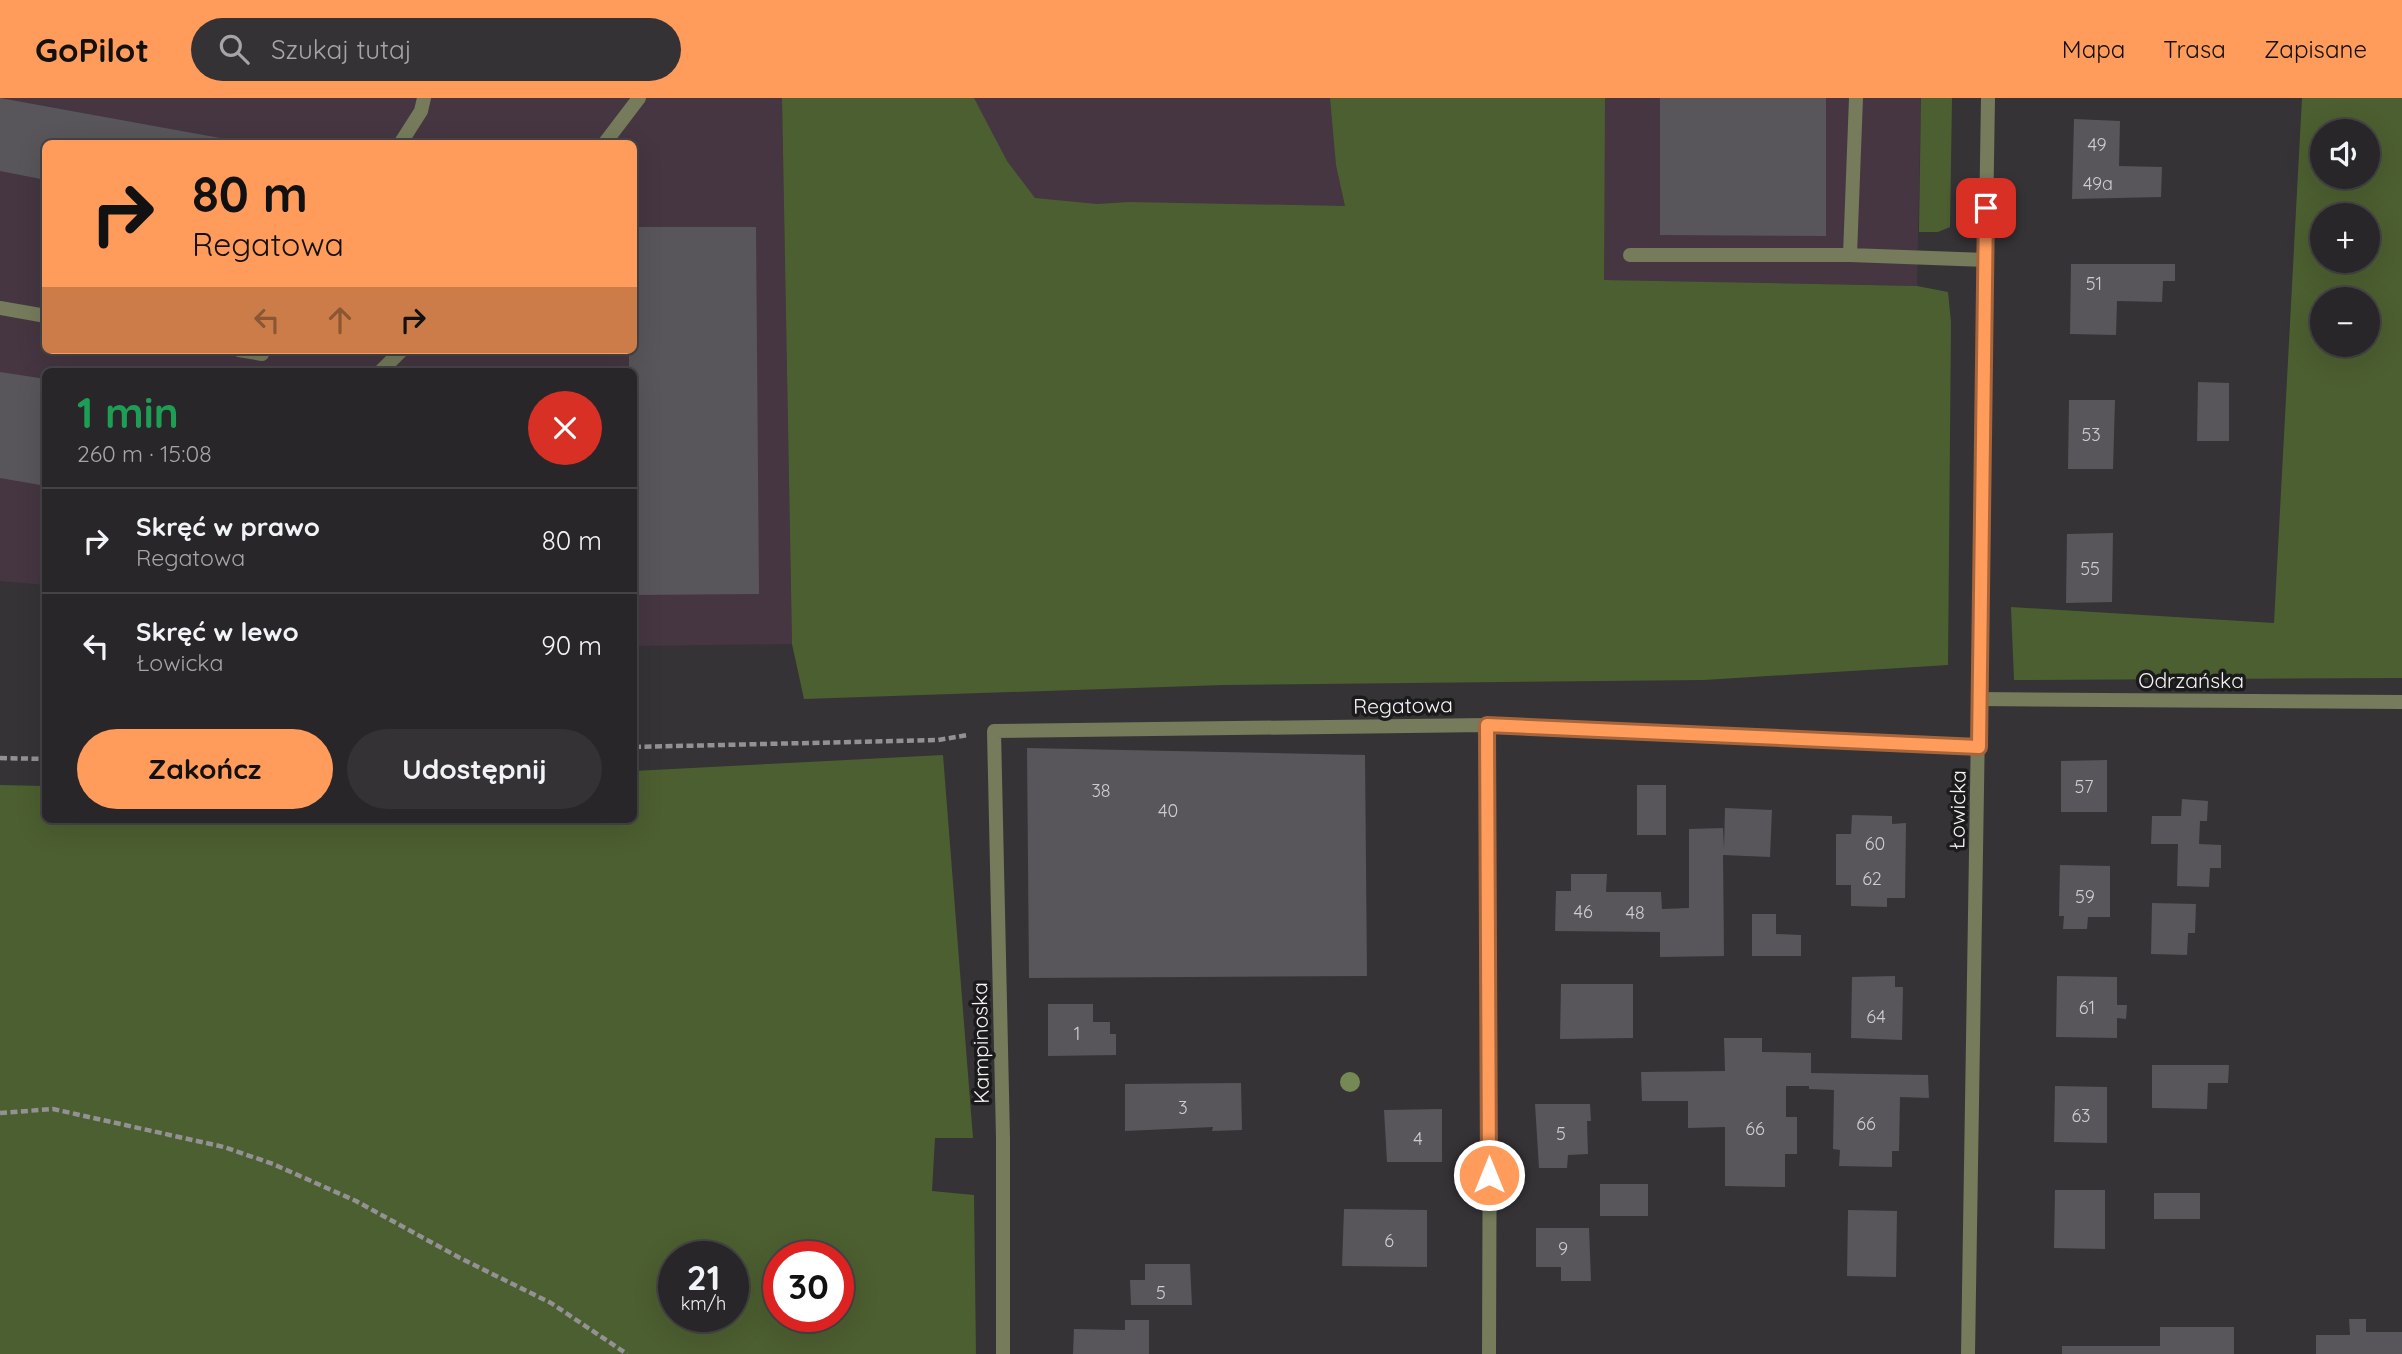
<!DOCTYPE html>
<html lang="pl">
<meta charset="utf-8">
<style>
:root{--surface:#282628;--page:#343234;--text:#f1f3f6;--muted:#a5a5a8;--line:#444345;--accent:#ff9b5b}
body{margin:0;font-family:Quicksand,sans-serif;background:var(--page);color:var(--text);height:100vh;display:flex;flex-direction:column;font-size:26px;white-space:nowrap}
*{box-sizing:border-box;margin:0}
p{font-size:23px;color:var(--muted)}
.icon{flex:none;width:38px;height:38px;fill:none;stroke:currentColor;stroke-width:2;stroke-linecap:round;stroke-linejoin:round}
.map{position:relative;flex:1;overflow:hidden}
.sheet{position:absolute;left:42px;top:270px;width:595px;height:455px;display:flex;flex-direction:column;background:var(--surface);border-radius:10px;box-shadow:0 7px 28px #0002,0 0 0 2px var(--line)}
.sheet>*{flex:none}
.banner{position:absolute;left:42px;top:42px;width:595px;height:214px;border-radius:10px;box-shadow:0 7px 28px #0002,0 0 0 2px var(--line);background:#ff9b5b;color:#111;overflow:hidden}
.buttons{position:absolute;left:2310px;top:21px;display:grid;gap:14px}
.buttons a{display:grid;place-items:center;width:70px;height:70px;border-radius:50%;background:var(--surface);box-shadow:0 7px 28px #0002,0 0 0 2px var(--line);font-size:35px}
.speed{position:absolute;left:658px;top:1143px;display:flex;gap:14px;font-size:35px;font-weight:700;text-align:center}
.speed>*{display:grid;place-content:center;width:91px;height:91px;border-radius:50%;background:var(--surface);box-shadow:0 7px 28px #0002,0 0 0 2px var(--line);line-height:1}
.speed small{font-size:18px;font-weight:400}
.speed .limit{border:10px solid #d22;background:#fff;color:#111}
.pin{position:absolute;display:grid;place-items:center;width:60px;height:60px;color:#fff;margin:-30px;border-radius:14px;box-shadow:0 4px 10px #0006}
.me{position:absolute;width:77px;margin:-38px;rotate:0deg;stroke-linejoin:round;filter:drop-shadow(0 0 5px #0008)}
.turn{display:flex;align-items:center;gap:24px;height:147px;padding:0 35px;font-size:32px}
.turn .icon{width:91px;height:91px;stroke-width:2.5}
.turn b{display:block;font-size:49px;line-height:60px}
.lanes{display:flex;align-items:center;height:66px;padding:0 35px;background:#0003;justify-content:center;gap:35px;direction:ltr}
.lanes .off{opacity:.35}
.round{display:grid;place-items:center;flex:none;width:74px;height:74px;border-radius:37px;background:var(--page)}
.headline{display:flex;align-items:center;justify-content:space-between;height:119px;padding:0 35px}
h1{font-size:42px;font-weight:700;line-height:52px;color:#1e9e55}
.button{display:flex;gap:14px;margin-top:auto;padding:14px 35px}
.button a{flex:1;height:80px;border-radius:42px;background:var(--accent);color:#111;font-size:28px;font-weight:700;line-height:80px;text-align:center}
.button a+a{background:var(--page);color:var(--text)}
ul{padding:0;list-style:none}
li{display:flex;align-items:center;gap:21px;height:105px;padding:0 35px;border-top:2px solid var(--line)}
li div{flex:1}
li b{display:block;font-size:26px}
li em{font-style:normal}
header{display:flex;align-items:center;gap:42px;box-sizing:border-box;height:98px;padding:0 35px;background:var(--accent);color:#111}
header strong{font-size:33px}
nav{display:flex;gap:38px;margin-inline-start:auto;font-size:24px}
.search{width:490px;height:63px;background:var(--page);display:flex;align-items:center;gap:18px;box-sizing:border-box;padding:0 24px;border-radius:38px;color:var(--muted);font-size:26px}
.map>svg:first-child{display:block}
</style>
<header>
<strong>GoPilot</strong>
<div class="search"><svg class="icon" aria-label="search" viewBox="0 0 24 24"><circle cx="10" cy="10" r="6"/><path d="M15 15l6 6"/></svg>Szukaj tutaj</div>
<nav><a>Mapa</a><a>Trasa</a><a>Zapisane</a></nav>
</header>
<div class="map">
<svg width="2402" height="1256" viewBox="0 0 2402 1256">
<rect width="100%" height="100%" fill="#353336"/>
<path fill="#453642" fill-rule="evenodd" d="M0,0H782L792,546L634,548V273H46L45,487L0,483ZM46,46H634V252H46Z
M957,0H1921L1917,188L1603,182L1029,123Z"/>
<path fill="#4c5f30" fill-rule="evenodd" d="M782,0H974L1007,63L1035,100L1097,106L1129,104L1345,108L1336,67L1330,0H1605L1604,182L1917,188L1948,194L1951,224L1948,567L1704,582L1223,587L804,601L792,546Z
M1921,0H1952L1950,129L1938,134H1919Z
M2302,0H2402V580L2014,582L2011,509L2274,525ZM2368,33V79H2322V33ZM2368,117V163H2322V117ZM2368,201V247H2322V201Z
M943,657L973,1040H935L932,1093L974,1097L976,1256H0V687L45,688L46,721H634V673ZM674,1158H733V1218H674ZM779,1158H838V1218H779Z"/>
<path fill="#58565a" d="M0,0L242,44V46H46V82L0,73Z
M1660,0H1826V138L1660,137Z
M2074,21L2120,23L2119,68L2162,69L2161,99L2072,101Z
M634,129H756L759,496L634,497V273H629V252H634Z
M2071,166H2175V183H2163L2162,204L2117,203L2116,237L2070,236Z
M0,274L46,281V388L0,380Z
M2198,284L2229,285V343H2197Z
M2069,302H2115L2113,371H2068Z
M2113,435L2112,504L2066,505L2067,436Z
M1027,650L1365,657L1367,878L1029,880Z
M2107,662V714H2061V663Z
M1637,687H1666V737H1637Z
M2182,701L2208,703L2207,723H2200L2199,746L2221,747V770H2210L2209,789L2177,788L2178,746H2151L2152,718H2181Z
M1725,710L1772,712L1770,759L1723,757L1724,858L1660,859V834L1555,833L1556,793H1571V776H1607L1606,794H1661L1662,811L1689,810V731L1723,730L1724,751Z
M1852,717L1892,718V726L1906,725L1905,800H1887V809L1851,808V787H1836V736H1851Z
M2060,767L2110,768V819H2088L2087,831H2063L2064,818H2059Z
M2152,805L2196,806L2195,835H2188L2187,857L2151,856Z
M1752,816H1776V836L1801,837V858H1752Z
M1895,878V889H1903L1902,942L1851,940L1852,879Z
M2057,878L2117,879V907H2127L2126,921L2117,920V940L2056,939Z
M1561,886H1633V940L1560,941Z
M1048,906H1093V924H1110V936H1116V957L1048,958Z
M1724,940H1762V954L1811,955V975L1928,977L1929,1000L1900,999L1899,1053H1892V1069L1839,1068L1840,1052L1833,1051L1834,992L1809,991V988H1786V1019H1797V1056H1785V1089L1725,1088V1029L1688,1030V1003H1642L1641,974L1725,973Z
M2152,967H2229L2228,985H2208L2207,1011L2152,1010Z
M1241,985L1242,1032L1212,1033L1213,1029L1125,1033V986Z
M2055,988L2107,989V1045L2054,1044Z
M1535,1006H1590L1591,1023H1587L1588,1056L1568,1057L1567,1070H1539Z
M1442,1011V1064H1387L1384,1012Z
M1600,1086H1648V1118H1600Z
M2055,1092H2105V1151L2054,1150Z
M2154,1095H2200V1121H2154Z
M1344,1111L1427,1112V1169L1342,1168Z
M1848,1112L1897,1113L1896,1179L1847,1178Z
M1536,1130H1589L1591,1183H1561V1169H1536Z
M1145,1166H1190L1192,1207H1131L1130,1182H1145Z
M2349,1221H2366V1234H2402V1256H2316V1237H2350Z
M1125,1222H1149V1256H1073L1074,1231L1125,1232Z
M2160,1229H2234V1256H2062V1248H2160Z"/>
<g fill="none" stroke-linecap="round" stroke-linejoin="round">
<path stroke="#939193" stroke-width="4.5" stroke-dasharray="7 3.5" stroke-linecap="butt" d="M634,649L938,642L968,637
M0,660L46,661
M0,1015L53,1011L224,1049L273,1066L356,1103L460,1160L551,1205L627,1256"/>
<path stroke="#757b5b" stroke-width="14" d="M1856,0L1850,157L1986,162
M400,46L421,13L424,0
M604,46L639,0
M1630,157H1850
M0,210L46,218
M239,252L262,256
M381,273L402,252"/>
<path stroke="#757b5b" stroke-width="14" d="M1979,601L2402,604
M1487,627L1490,975L1489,1256
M1003,1256V1040L994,633L1487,627L1979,649"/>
<path stroke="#757b5b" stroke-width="14" d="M1968,1256L1988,0"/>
</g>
<circle fill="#748953" cx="1350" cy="984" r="10"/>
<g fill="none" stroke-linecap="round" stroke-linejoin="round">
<g stroke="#a6653b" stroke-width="18">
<path id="route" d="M1489,1077L1487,627L1979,649L1986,110"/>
</g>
<use href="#route" stroke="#ff9b5b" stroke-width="12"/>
</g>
<g text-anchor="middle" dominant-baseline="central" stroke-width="7" stroke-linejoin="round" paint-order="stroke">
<g font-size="18" fill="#ceccce">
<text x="2097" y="46">49</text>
<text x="2098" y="85">49a</text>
<text x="2094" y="185">51</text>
<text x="2091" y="336">53</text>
<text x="2090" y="470">55</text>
<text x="2084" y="688">57</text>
<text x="1101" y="692">38</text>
<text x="1168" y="712">40</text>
<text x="1875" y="745">60</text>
<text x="1872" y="780">62</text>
<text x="2085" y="798">59</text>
<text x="1583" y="813">46</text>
<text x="1635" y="814">48</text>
<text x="2087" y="909">61</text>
<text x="1876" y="918">64</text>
<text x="1077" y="935">1</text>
<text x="1183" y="1009">3</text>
<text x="2081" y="1017">63</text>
<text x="1866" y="1025">66</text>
<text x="1755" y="1030">66</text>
<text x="1561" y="1035">5</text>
<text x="1418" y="1040">4</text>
<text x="1389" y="1142">6</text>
<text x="1563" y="1150">9</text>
<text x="1161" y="1194">5</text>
</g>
<g font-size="21" fill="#f5f3f5" stroke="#1c1b1c">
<text x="2191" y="582">Odrzańska</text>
<text transform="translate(1403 607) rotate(-1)">Regatowa</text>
<text transform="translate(1957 712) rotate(-89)">Łowicka</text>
<text transform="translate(980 945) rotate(-91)">Kampinoska</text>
</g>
</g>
</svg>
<div class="buttons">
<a><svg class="icon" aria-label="sound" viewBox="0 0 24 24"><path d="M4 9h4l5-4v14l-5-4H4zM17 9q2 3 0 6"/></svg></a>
<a>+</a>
<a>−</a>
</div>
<div class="speed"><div>21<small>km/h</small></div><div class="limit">30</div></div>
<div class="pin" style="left:1986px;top:110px;background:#d93025"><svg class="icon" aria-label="arrive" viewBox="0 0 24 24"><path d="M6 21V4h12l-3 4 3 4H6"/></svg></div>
<svg class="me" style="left:1489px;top:1077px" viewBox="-20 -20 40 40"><circle r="17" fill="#ff9b5b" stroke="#fff" stroke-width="3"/><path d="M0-11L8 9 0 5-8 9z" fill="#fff"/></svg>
<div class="banner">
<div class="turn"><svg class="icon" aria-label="right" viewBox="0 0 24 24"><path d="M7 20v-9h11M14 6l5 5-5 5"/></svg><div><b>80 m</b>Regatowa</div></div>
<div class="lanes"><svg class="icon off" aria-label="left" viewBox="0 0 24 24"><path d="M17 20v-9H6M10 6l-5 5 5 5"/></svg><svg class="icon off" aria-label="ahead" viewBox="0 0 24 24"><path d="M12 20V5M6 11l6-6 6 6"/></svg><svg class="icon" aria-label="right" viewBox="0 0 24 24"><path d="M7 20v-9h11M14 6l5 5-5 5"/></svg></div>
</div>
<section class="sheet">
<div class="headline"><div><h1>1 min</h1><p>260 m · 15:08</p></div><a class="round" style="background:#d93025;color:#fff"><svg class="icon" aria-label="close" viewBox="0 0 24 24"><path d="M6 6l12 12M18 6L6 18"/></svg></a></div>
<ul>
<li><svg class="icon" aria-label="right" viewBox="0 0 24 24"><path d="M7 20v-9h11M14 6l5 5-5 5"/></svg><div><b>Skręć w prawo</b><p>Regatowa</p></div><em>80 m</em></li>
<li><svg class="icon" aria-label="left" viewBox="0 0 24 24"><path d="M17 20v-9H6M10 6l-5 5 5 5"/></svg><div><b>Skręć w lewo</b><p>Łowicka</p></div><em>90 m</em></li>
</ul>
<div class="button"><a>Zakończ</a><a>Udostępnij</a></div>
</section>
</div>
